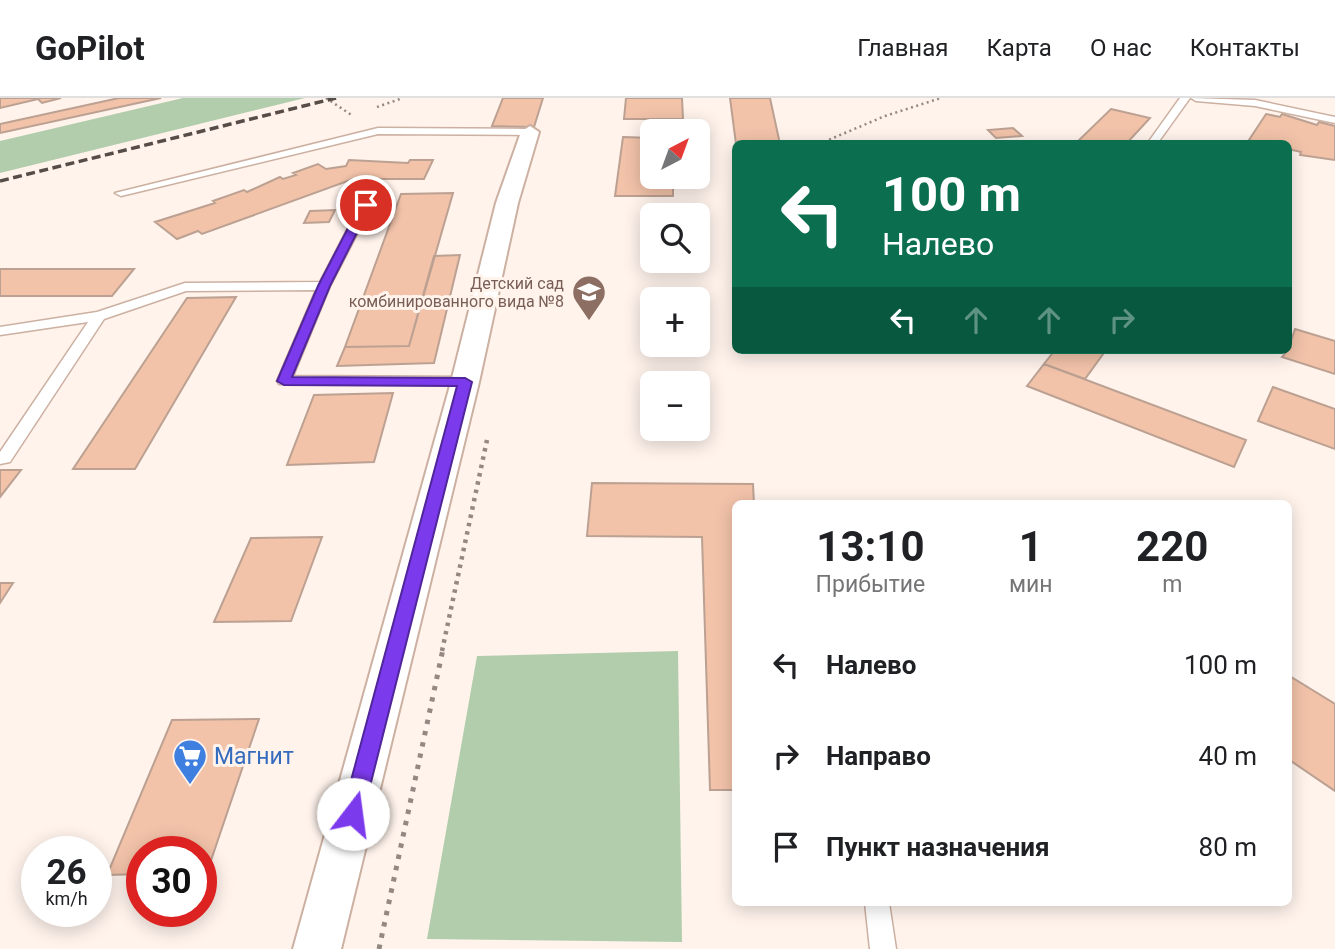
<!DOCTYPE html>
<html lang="ru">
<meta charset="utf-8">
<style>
:root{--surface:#fff;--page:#f2f2f2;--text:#202124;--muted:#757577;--line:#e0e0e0}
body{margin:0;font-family:Roboto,sans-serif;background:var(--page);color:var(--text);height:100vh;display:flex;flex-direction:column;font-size:26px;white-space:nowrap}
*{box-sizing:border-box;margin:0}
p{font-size:23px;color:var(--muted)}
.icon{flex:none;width:38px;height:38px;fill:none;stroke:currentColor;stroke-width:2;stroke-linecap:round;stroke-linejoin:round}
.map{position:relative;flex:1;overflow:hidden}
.sheet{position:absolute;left:732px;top:402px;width:560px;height:406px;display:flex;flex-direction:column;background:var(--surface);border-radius:10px;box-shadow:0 4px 18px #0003}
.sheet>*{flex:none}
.guide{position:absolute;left:732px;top:42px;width:560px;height:214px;border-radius:10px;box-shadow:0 4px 18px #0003;background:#0b6e4f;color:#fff;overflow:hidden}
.needle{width:46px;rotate:41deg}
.fabs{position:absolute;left:640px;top:21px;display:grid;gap:14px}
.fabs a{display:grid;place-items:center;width:70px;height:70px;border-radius:10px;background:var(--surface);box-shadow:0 4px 18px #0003;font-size:35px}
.speed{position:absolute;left:21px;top:738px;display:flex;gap:14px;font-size:35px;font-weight:700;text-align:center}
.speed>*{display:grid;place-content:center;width:91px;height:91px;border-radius:50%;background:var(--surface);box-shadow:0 4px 18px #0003;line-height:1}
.speed small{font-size:18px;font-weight:400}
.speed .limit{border:10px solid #d22;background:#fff;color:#111}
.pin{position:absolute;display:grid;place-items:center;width:60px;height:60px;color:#fff;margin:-30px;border:4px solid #fff;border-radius:50%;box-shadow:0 2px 7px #0007}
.me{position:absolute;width:77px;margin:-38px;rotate:15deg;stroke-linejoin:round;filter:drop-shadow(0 0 5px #0008)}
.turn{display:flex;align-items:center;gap:24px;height:147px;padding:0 35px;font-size:32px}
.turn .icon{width:91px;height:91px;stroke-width:2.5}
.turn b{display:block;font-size:49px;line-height:60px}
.lanes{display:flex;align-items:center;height:66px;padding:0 35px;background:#0003;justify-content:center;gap:35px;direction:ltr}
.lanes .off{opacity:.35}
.eta{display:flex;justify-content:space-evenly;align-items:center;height:119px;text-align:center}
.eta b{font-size:42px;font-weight:700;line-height:49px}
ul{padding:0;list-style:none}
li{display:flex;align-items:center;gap:21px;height:91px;padding:0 35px}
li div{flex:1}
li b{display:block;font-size:26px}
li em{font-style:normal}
header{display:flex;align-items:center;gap:42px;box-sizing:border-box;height:98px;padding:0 35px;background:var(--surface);border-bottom:2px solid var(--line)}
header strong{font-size:33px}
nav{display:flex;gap:38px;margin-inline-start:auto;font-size:24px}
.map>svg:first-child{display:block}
</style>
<header>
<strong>GoPilot</strong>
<nav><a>Главная</a><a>Карта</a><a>О нас</a><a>Контакты</a></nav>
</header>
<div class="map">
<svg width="1335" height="851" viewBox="0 0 1335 851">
<rect width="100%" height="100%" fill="#fff3ec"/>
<path fill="#b1cdac" d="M183,0H305L0,75V43Z
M678,553L682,844L427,841L477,558Z"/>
<path fill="#f2c3a9" stroke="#bca192" stroke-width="2" d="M0,0H61L42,5L38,1L0,10Z
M119,0H161L0,35V26Z
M503,0H543L534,29L492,28Z
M626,0H682L683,21H624Z
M730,0H770L780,46H736Z
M1111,11L1150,20L1126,46H1075Z
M1266,16L1280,19L1282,16L1317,27L1319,24L1335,28V62L1300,57L1301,54L1288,51V46H1263L1249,42Z
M1013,30L1022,38L996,40L988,32Z
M623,39L653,40V79H673V98H615Z
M349,62L408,65L410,62H433L424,81H353L202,136L198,133L177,141L155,124L215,105L213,103L244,92L247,94L280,79L283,81L296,77L293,75L318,66L326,71L346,68Z
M453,95L409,248L345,249L401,96Z
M335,112L329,124L304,125L310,113Z
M460,157L434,265L337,268L345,249L409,248L434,158Z
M0,171H134L112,198H0Z
M236,199L135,371H73L187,200Z
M1295,231L1335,243V276L1282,259L1288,252Z
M1055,252H1106L1085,281L1044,266Z
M1044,266L1246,342L1234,369L1027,288Z
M1273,289L1335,311V351L1258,323Z
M393,295L374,364L287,367L314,297Z
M0,372H21L0,399Z
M592,385L753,386L754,406H735V692H710L702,439L587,438Z
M322,439L291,523L214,524L251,440Z
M0,485H13L0,505Z
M1288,577L1335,606V693L1288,661Z
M259,621L207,774L201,775V754H142V776L107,777L172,622Z"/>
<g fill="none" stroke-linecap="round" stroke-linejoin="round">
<g stroke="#ccb0a1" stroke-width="3">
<path id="service" d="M1180,0H1190L1157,46H1147Z
M1191,0L1255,2L1335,19V25L1255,8L1196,3Z
M378,30L530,31L535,34L530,37L378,36L121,98L115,95Z
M366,104L372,107L330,188L293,278L465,279L470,281L472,284L470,287L279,286L277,283L316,192L186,193L104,221L10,364L0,366V354L88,224L0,237V229L97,214L185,185L320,184L360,107Z
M865,805H889L896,851H870Z"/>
</g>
<g stroke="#ccb0a1" stroke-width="4">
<path id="minor" d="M530,28L539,34L518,105L479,284L341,851H293L451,284L496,105L521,34Z"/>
</g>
<path stroke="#938882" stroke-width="2.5" stroke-dasharray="2 3.5" stroke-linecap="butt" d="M326,0L353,18
M377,9L403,0
M819,46L885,18L941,0"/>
<path stroke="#938882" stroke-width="4.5" stroke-dasharray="3.5 5" stroke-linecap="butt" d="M442,553L487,342"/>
<path stroke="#938882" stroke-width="5" stroke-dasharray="4.5 7" stroke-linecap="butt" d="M379,851L443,551"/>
<use href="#service" fill="#fff" fill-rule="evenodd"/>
<use href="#minor" fill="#fff" fill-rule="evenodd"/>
<path stroke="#564c48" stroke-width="3.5" stroke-dasharray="9 4.5" stroke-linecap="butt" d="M0,83L336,0"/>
</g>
<path fill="#7c3aed" stroke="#51269a" stroke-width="2" d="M366,104L371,107L330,188L292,279L465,280L472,284L363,716L360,723L353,726L345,723L342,716L457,288L284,287L277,283L318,188L360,107Z"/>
<defs>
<g id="school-pin" transform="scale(1.75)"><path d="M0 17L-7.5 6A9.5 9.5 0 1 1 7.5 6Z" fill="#8d6e63" stroke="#fff3ec"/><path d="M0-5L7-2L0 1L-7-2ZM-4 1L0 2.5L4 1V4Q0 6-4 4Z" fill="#fff"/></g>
<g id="supermarket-pin" transform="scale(1.75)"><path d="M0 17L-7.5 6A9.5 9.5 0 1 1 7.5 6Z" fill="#3f7fe0" stroke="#fff3ec"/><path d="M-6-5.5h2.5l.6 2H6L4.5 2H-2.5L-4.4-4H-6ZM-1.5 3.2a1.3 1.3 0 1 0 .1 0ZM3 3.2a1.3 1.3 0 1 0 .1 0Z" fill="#fff"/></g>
</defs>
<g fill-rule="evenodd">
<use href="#school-pin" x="589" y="194"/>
<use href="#supermarket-pin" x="190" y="658"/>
</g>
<g text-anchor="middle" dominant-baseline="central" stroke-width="6" stroke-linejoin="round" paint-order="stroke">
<g font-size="16" fill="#785e54" stroke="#fff3ec" text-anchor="end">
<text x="564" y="185">Детский сад<tspan x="564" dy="18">комбинированного вида №8</tspan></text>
</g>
<g font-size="23" fill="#366cbe" stroke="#fff3ec" text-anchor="start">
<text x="214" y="658">Магнит</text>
</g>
</g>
</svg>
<div class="fabs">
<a><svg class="needle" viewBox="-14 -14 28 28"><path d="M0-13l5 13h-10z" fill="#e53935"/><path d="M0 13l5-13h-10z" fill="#757577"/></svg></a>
<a><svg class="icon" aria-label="search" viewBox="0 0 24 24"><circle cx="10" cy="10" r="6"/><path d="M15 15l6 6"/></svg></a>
<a>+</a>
<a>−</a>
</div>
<div class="speed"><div>26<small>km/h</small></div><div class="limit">30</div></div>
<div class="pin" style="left:366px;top:107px;background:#d93025"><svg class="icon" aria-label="arrive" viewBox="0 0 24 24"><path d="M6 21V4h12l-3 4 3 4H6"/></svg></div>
<svg class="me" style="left:353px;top:716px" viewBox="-20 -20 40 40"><circle r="19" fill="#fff"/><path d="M0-13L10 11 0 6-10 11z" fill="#7c3aed"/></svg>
<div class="guide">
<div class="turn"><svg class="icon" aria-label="left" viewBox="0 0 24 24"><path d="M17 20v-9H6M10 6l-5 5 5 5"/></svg><div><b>100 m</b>Налево</div></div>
<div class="lanes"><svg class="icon" aria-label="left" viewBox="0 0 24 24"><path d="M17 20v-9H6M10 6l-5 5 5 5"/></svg><svg class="icon off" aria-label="ahead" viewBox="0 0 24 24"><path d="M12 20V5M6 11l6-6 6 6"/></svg><svg class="icon off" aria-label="ahead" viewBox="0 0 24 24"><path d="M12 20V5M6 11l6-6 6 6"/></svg><svg class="icon off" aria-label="right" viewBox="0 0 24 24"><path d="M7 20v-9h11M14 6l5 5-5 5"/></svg></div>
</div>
<section class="sheet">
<div class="eta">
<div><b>13:10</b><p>Прибытие</p></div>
<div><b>1</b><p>мин</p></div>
<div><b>220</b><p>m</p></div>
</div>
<ul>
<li><svg class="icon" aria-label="left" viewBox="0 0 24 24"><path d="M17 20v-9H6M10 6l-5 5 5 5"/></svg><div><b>Налево</b></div><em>100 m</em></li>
<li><svg class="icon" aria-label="right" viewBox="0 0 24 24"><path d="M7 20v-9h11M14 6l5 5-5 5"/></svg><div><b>Направо</b></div><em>40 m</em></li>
<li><svg class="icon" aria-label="arrive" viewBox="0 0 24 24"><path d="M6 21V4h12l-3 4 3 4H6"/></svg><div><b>Пункт назначения</b></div><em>80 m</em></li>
</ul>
</section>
</div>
